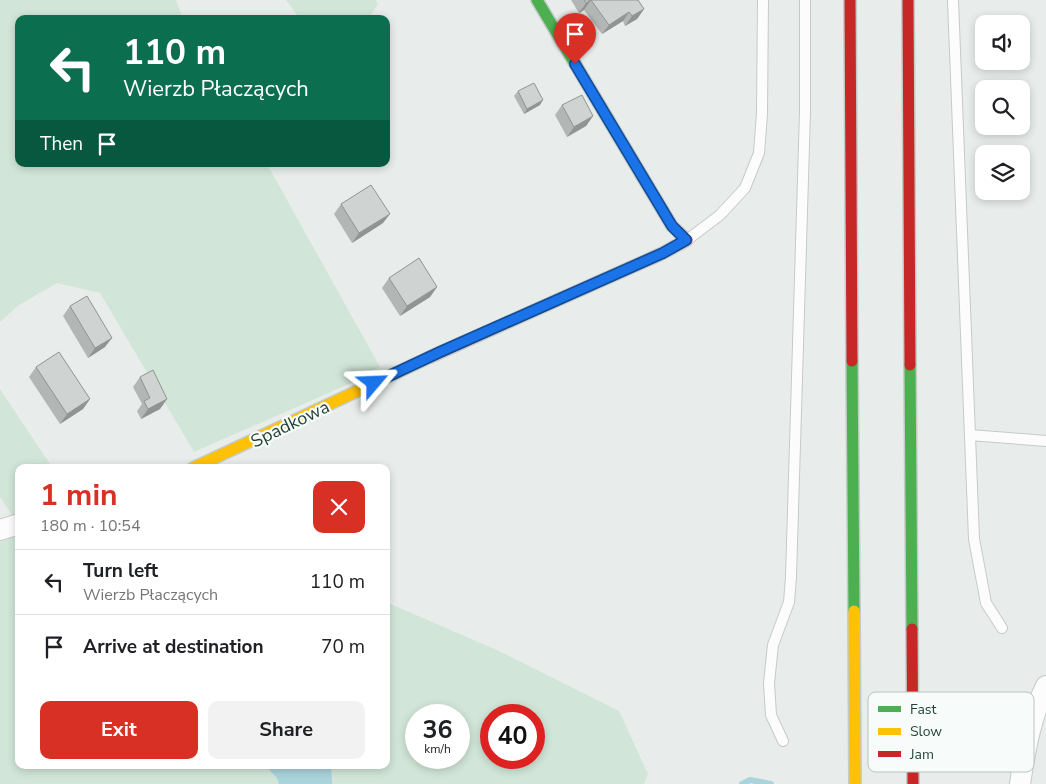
<!DOCTYPE html>
<meta charset="utf-8">
<style>
:root{--surface:#fff;--page:#f2f2f2;--text:#202124;--muted:#757577;--line:#e0e0e0;--accent:#d93025}
body{margin:0;font-family:"Nunito Sans",sans-serif;background:var(--page);color:var(--text);height:100vh;display:flex;flex-direction:column;font-size:19px;white-space:nowrap}
*{box-sizing:border-box;margin:0}
p{font-size:16px;color:var(--muted)}
.icon{flex:none;width:28px;height:28px;fill:none;stroke:currentColor;stroke-width:2;stroke-linecap:round;stroke-linejoin:round}
.map{position:relative;flex:1;overflow:hidden}
.drawer{position:absolute;left:15px;top:464px;width:375px;height:305px;display:flex;flex-direction:column;background:var(--surface);border-radius:10px;box-shadow:0 2px 8px #0003}
.drawer>*{flex:none}
.top-card{position:absolute;left:15px;top:15px;width:375px;height:152px;border-radius:10px;box-shadow:0 2px 8px #0003;background:#0b6e4f;color:#fff;overflow:hidden}
.controls{position:absolute;left:975px;top:15px;display:grid;gap:10px}
.controls a{display:grid;place-items:center;width:55px;height:55px;border-radius:10px;background:var(--surface);box-shadow:0 2px 8px #0003;font-size:25px}
.speed{position:absolute;left:405px;top:704px;display:flex;gap:10px;font-size:25px;font-weight:700;text-align:center}
.speed>*{display:grid;place-content:center;width:65px;height:65px;border-radius:50%;background:var(--surface);box-shadow:0 2px 8px #0003;line-height:1}
.speed small{font-size:12px;font-weight:400}
.speed .limit{border:8px solid #d22;background:#fff;color:#111}
.pin{position:absolute;display:grid;place-items:center;width:42px;height:42px;color:#fff;margin:-51px -21px;border-radius:50% 50% 50% 0;rotate:-45deg;box-shadow:0 0 5px #0007}
.pin .icon{rotate:45deg}
.me{position:absolute;width:55px;margin:-28px;rotate:64deg;stroke-linejoin:round;filter:drop-shadow(0 0 4px #0008)}
.turn{display:flex;align-items:center;gap:18px;height:105px;padding:0 25px;font-size:22px}
.turn .icon{width:65px;height:65px;stroke-width:2.5}
.turn b{display:block;font-size:35px;line-height:42px}
.then{display:flex;align-items:center;height:48px;padding:0 25px;background:#0003;gap:10px;font-size:19px}
.round{display:grid;place-items:center;flex:none;width:52px;height:52px;border-radius:10px;background:var(--page)}
.headline{display:flex;align-items:center;justify-content:space-between;height:85px;padding:0 25px}
h1{font-size:30px;font-weight:700;line-height:38px;color:var(--accent)}
.action{display:flex;gap:10px;margin-top:auto;padding:10px 25px}
.action a{flex:1;height:58px;border-radius:10px;background:var(--accent);color:#fff;font-size:20px;font-weight:700;line-height:58px;text-align:center}
.action a+a{background:var(--page);color:var(--text)}
ul{padding:0;list-style:none}
li{display:flex;align-items:center;gap:15px;height:65px;padding:0 25px;border-top:1px solid var(--line)}
li div{flex:1}
li b{display:block;font-size:19px}
li em{font-style:normal}
.map>svg:first-child{display:block}
</style>
<div class="map">
<svg width="1046" height="784" viewBox="0 0 1046 784">
<rect width="100%" height="100%" fill="#e8edeb"/>
<path fill="#d1e6d8" fill-rule="evenodd" d="M0,0H176L183,19H19V164H267L380,367L349,384L194,452L100,293L57,283L19,305L0,322Z
M286,0H376L378,4L368,19H300Z
M0,389L52,467L19,468V517L12,515L0,497Z
M19,535V765H386V602L499,651L619,711L648,774L644,784H0V542ZM416,715H459V758H416ZM491,715H534V758H491Z"/>
<path fill="#a9d4db" d="M265,765H331L332,784H279L277,778Z"/>
<g fill="none" stroke-linecap="round" stroke-linejoin="round">
<path stroke="#a9d4db" stroke-width="6" d="M742,784L750,780L771,784"/>
<g stroke="#c5cac8" stroke-width="12">
<path id="lane" d="M953,0L974,539L986,603L1002,628
M687,240L720,215L745,188L759,153L762,114L763,0
M970,435L1046,441
M783,741L771,715L769,683L773,645L789,602L791,577L805,112V0"/>
</g>
<g stroke="#c5cac8" stroke-width="22">
<path id="street" d="M0,530L19,524
M1020,784C1025,751 1031,716 1046,686"/>
</g>
<g stroke="#c3cbc8" stroke-width="14">
<path id="fast" d="M537,0L642,176
M852,361L854,611
M910,365L912,629"/>
</g>
<g stroke="#c3cbc8" stroke-width="14">
<path id="slow" d="M193,468L430,357
M854,611L855,784"/>
</g>
<g stroke="#c3cbc8" stroke-width="14">
<path id="jam" d="M850,0L852,361
M908,0L910,365
M430,357L663,253L687,240L672,226L642,176
M912,629L913,784"/>
</g>
<use href="#lane" stroke="#fcfcfc" stroke-width="10"/>
<use href="#street" stroke="#fcfcfc" stroke-width="20"/>
<use href="#fast" stroke="#4caf50" stroke-width="11"/>
<use href="#slow" stroke="#ffc107" stroke-width="11"/>
<use href="#jam" stroke="#c62828" stroke-width="11"/>
</g>
<path fill="#b2b6b5" d="M571,0H638L644,9L637,19L625,26L623,21L602,34L584,10L579,13Z
M518,91L540,105L524,114L514,96Z
M562,105L593,116L586,126L567,137L555,115Z
M341,204L383,223L352,243L334,214Z
M389,278L437,287L430,297L400,316L382,288Z
M70,306L105,347L88,358L63,316Z
M36,367L90,399L83,409L60,424L29,377Z
M140,377L167,399L160,409L141,419L137,411L142,404L133,387Z"/>
<path fill="#919493" d="M591,0L584,10L579,13L586,3Z
M644,9L637,19L625,26L632,16Z
M629,12L623,21L602,34L609,25Z
M543,100L540,105L524,114L527,109Z
M593,116L586,126L567,137L574,127Z
M390,214L383,223L352,243L359,233Z
M437,287L430,297L400,316L407,306Z
M112,338L105,347L88,358L95,348Z
M90,399L83,409L60,424L67,414Z
M167,399L160,409L141,419L148,409Z"/>
<path fill="#cfd4d2" stroke="#919493" d="M584,0H638L644,9L632,16L629,12L609,25L591,0L586,3Z
M534,83L543,100L527,109L518,91Z
M582,95L593,116L574,127L562,105Z
M371,185L390,214L359,233L341,204Z
M419,258L437,287L407,306L389,278Z
M87,296L112,338L95,348L70,306Z
M59,352L90,399L67,414L36,367Z
M153,370L167,399L148,409L144,401L150,398L140,377Z"/>
<g fill="none" stroke-linecap="round" stroke-linejoin="round">
<g stroke="#114b97" stroke-width="12">
<path id="route" d="M374,383L440,352L663,253L686,240L672,226L575,64"/>
</g>
<use href="#route" stroke="#1a73e8" stroke-width="9"/>
</g>
<g text-anchor="middle" dominant-baseline="central" stroke-width="4.5" stroke-linejoin="round" paint-order="stroke">
<g font-size="18" fill="#24423a" stroke="#f7fbf9">
<text transform="translate(290 424) rotate(-26)">Spadkowa</text>
</g>
</g>
<rect x="868" y="692" width="166" height="80" rx="8" fill="#f7fbf9" stroke="#b8c4c0" stroke-width="1"/>
<rect x="878" y="706" width="23" height="6" fill="#4caf50"/>
<rect x="878" y="728" width="23" height="7" fill="#ffc107"/>
<rect x="878" y="751" width="23" height="6" fill="#c62828"/>
<g font-size="14" fill="#24423a">
<text x="910" y="714">Fast</text>
<text x="910" y="736">Slow</text>
<text x="910" y="759">Jam</text>
</g>
</svg>
<div class="controls">
<a><svg class="icon" aria-label="sound" viewBox="0 0 24 24"><path d="M4 9h4l5-4v14l-5-4H4zM17 9q2 3 0 6"/></svg></a>
<a><svg class="icon" aria-label="search" viewBox="0 0 24 24"><circle cx="10" cy="10" r="6"/><path d="M15 15l6 6"/></svg></a>
<a><svg class="icon" aria-label="layers" viewBox="0 0 24 24"><path d="M12 4l9 5-9 5-9-5zM3 14l9 5 9-5"/></svg></a>
</div>
<div class="speed"><div>36<small>km/h</small></div><div class="limit">40</div></div>
<div class="pin" style="left:575px;top:64px;background:#d93025"><svg class="icon" aria-label="arrive" viewBox="0 0 24 24"><path d="M6 21V4h12l-3 4 3 4H6"/></svg></div>
<svg class="me" style="left:374px;top:383px" viewBox="-20 -20 40 40"><path d="M0-17L14 15 0 8-14 15z" fill="#1a73e8" stroke="#fff" stroke-width="4"/></svg>
<div class="top-card">
<div class="turn"><svg class="icon" aria-label="left" viewBox="0 0 24 24"><path d="M17 20v-9H6M10 6l-5 5 5 5"/></svg><div><b>110 m</b>Wierzb Płaczących</div></div>
<div class="then">Then<svg class="icon" aria-label="arrive" viewBox="0 0 24 24"><path d="M6 21V4h12l-3 4 3 4H6"/></svg></div>
</div>
<section class="drawer">
<div class="headline"><div><h1>1 min</h1><p>180 m · 10:54</p></div><a class="round" style="background:#d93025;color:#fff"><svg class="icon" aria-label="close" viewBox="0 0 24 24"><path d="M6 6l12 12M18 6L6 18"/></svg></a></div>
<ul>
<li><svg class="icon" aria-label="left" viewBox="0 0 24 24"><path d="M17 20v-9H6M10 6l-5 5 5 5"/></svg><div><b>Turn left</b><p>Wierzb Płaczących</p></div><em>110 m</em></li>
<li><svg class="icon" aria-label="arrive" viewBox="0 0 24 24"><path d="M6 21V4h12l-3 4 3 4H6"/></svg><div><b>Arrive at destination</b></div><em>70 m</em></li>
</ul>
<div class="action"><a>Exit</a><a>Share</a></div>
</section>
</div>
